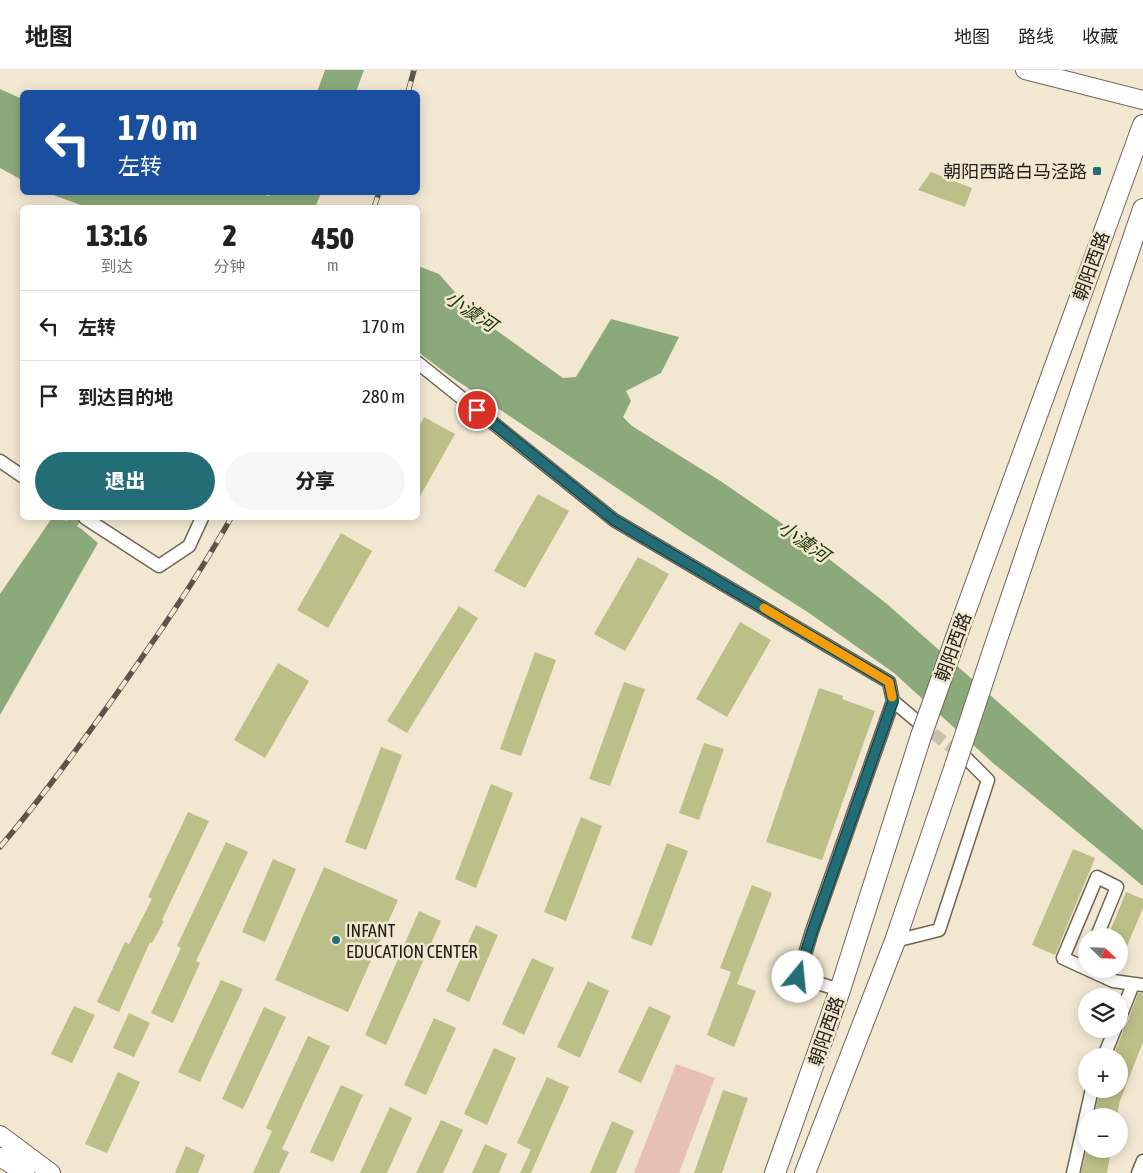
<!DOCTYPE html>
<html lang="zh">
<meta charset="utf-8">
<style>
:root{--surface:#fff;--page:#f6f6f6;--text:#222;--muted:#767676;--line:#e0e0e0;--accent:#236d76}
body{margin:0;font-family:"Asap Condensed","Noto Sans SC",sans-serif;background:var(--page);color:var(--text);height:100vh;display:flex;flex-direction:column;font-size:19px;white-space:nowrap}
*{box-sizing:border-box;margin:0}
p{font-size:16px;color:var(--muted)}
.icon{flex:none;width:28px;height:28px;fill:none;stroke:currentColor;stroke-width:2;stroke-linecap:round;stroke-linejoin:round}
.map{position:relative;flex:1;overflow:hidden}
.side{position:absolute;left:20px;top:135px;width:400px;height:315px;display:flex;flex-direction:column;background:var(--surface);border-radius:8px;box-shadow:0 2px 12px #0003}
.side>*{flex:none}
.banner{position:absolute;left:20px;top:20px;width:400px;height:105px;border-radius:8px;box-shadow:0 2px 12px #0003;background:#1a4fa0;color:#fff;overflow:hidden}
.needle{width:32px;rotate:113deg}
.controls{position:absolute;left:1078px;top:858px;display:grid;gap:10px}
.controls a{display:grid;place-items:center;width:50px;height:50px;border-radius:50%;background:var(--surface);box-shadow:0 2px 12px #0003;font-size:25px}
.pin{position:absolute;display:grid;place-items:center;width:42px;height:42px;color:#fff;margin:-21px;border:2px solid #fff;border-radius:50%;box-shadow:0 1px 5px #0007}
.me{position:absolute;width:55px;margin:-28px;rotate:17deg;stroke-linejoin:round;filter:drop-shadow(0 0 4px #0008)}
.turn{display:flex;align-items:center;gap:18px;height:105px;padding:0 15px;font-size:22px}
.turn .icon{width:65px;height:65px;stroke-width:2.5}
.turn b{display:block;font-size:35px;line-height:42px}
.eta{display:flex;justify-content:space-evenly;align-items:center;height:85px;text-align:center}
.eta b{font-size:30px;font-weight:800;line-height:35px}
.button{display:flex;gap:10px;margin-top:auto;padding:10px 15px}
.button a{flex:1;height:58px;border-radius:30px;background:var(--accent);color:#fff;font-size:20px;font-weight:800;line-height:58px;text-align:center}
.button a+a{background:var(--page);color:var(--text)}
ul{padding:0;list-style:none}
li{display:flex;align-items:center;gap:15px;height:70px;padding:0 15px;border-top:1px solid var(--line)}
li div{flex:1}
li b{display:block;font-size:19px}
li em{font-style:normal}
header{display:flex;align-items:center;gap:30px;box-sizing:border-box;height:70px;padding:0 25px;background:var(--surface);border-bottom:1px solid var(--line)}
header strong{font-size:24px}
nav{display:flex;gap:28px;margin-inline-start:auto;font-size:18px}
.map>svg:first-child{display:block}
</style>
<header>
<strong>地图</strong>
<nav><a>地图</a><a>路线</a><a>收藏</a></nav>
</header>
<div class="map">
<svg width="1143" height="1103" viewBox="0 0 1143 1103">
<rect width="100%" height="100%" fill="#f2e8d2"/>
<path fill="#e7c0b4" d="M676,994L715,1008L679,1103H634Z"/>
<path fill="#8ba97a" d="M325,0H364L356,22H317Z
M0,19L22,29V110L0,98Z
M258,122L268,126L275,123H321L316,135L317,137H86L48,123Z
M418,196L439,204L475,245L563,308L576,307L611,249L679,267L661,303L626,321L631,331L623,347L632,356L722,412L793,461L887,534L1143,760V816L993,693L894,603L809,543L684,463L450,306L418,282Z
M52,448C71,448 84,461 98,473L0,645V524Z"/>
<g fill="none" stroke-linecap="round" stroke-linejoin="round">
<path stroke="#8ba97a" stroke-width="12" d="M64,467L75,448"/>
</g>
<path fill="#bcbf87" d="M931,102L972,118L965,137L918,120Z
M424,347L455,364L418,430V359Z
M538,424L569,441L525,518L494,501Z
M341,463L372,481L328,558L297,540Z
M638,487L669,504L625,581L594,564Z
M459,536L478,548L407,663L387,651Z
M740,552L771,570L727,647L696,629Z
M535,582L556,590L521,686L500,679Z
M278,593L309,611L265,688L234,670Z
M624,612L645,619L610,716L589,709Z
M819,618L843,626L842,629L875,641L822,790L766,772Z
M704,673L724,679L699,750L679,743Z
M381,677L402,685L366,780L345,772Z
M491,714L513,723L476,818L455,809Z
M188,742L209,751L162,850L164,851L152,873L150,872L119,942L97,932L125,872L129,874L152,829L148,827Z
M581,747L602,756L566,851L544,842Z
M226,772L248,782L196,891L200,893L173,953L151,943L181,878L177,876Z
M667,773L688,781L652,876L631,868Z
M1073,779L1095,788L1055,885L1032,875Z
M273,789L296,799L265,872L242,862Z
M324,797L398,830L348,942L275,910Z
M752,815L772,823L737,914L756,921L734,977L707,965L731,902L720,898Z
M1126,822L1143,829V838L1119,895V866H1108Z
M419,841L441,851L386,975L365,965Z
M476,855L498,865L469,932L446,921Z
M532,888L554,898L524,965L502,954Z
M221,910L243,919L200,1012L178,1002Z
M588,911L609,921L580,988L557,977Z
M1138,923H1143V972L1120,1031L1117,1046H1094L1100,1019H1119V986H1113L1123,962V957L1127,953Z
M74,936L95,945L72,993L51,984Z
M649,936L671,946L641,1013L618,1002Z
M264,937L286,947L243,1039L222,1029Z
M129,943L150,953L134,987L113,978Z
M434,948L456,958L426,1025L404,1015Z
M308,966L330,976L282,1079L289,1082L279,1103H253L272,1061L266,1058Z
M494,978L516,988L487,1055L464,1044Z
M118,1002L140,1012L107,1083L85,1074Z
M547,1007L569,1017L531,1103H520L531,1080L517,1073Z
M341,1015L363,1025L333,1092L310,1082Z
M723,1020L748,1028L722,1103H694Z
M390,1037L412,1048L387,1103H360Z
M441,1050L463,1060L443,1103H416Z
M612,1051L634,1061L616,1103H590Z
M485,1074L507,1084L499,1103H472Z
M186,1076L205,1085L198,1103H175Z
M1087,1079H1111L1107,1103H1081Z"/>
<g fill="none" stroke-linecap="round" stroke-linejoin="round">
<path stroke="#c9c0ad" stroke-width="12" stroke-dasharray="12 6" stroke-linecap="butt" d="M919,653L963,686"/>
<g stroke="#6f6754" stroke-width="15">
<path id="minor" d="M418,293L614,450L889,612L893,631L812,861L798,907L840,920
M0,391L22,406
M85,448L159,496L189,476L202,448
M893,631L918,652
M1097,866L1117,817L1097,807L1063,888L1113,911L1143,915
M895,871L939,860L988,710L967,689
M1119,950L1133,914
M1104,986L1115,959
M1073,1103L1092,1019
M1138,1103L1143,1091"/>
</g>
<g stroke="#6f6754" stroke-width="20">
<path id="secondary" d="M1025,0L1143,30
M0,1065L51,1103
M0,1087L25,1103"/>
</g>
<g stroke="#6f6754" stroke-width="22">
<path id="primary" d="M959,559L1143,55
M993,581L1143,139
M775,1103L840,920L921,666
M805,1103L895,871L955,696"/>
</g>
<use href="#minor" stroke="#fff" stroke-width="12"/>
<use href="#secondary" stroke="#fff" stroke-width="18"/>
<use href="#primary" stroke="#fff" stroke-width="20"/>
<g stroke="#5a554a" stroke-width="5.5">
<path id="rail" d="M408,22L414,0
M374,138L379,122
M0,777C41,729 78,678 115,626C156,568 196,510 231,448"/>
</g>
<use href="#rail" stroke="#f2e8d2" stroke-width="4" stroke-dasharray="11" stroke-linecap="butt"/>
<g stroke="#6f6754" stroke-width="22" stroke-linecap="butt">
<path id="primary-bridge" d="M921,666L959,559
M955,696L993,581"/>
</g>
<use href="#primary-bridge" stroke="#fff" stroke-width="20"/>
</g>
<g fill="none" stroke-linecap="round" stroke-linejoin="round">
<g stroke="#17474d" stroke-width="12">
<path id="route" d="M477,340L614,450L889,612L893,631L812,862L798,907"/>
</g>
<use href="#route" stroke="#236d76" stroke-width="9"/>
<path stroke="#f59e0b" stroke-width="9" d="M764,538L889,612L892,627"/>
</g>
<g fill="#236d76" stroke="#f2e8d2" stroke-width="2">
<rect x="1092" y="96" width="10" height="10" rx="2.5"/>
<circle cx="336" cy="870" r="5"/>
</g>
<g text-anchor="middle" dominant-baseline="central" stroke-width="5" stroke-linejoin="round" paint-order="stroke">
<g font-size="18" fill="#232018" stroke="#f2e8d2" text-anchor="end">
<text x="1087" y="101">朝阳西路白马泾路</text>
<text x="346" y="860" text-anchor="start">INFANT<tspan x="346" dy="21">EDUCATION CENTER</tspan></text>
</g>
<g font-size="18" fill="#232018" stroke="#f2e8d2">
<text transform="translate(1091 196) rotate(-70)">朝阳西路</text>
<text transform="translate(953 577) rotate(-70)">朝阳西路</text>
<text transform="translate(826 961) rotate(-71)">朝阳西路</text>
</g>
<g font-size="19" font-style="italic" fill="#183401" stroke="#f2e8d2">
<text transform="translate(471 241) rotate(34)">小澞河</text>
<text transform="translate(804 471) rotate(35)">小澞河</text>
</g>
</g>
</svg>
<div class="controls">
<a><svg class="needle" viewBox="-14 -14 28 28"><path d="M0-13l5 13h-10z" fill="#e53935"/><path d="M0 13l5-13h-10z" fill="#767676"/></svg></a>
<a><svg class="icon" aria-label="layers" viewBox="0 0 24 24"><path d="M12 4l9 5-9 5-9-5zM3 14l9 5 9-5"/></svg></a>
<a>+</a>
<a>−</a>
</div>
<div class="pin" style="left:477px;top:340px;background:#d93025"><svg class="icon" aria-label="arrive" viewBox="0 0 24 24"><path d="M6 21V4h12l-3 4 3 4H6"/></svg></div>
<svg class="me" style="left:798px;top:907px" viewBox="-20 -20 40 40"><circle r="19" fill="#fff"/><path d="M0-13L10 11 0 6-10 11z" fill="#236d76"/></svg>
<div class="banner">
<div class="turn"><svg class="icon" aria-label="left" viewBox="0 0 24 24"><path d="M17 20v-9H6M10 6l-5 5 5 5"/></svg><div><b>170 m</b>左转</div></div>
</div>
<section class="side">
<div class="eta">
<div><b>13:16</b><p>到达</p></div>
<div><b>2</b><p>分钟</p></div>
<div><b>450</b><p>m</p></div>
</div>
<ul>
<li><svg class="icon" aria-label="left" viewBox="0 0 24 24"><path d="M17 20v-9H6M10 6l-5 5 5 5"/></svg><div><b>左转</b></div><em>170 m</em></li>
<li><svg class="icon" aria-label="arrive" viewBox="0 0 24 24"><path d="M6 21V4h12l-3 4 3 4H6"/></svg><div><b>到达目的地</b></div><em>280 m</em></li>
</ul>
<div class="button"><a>退出</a><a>分享</a></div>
</section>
</div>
